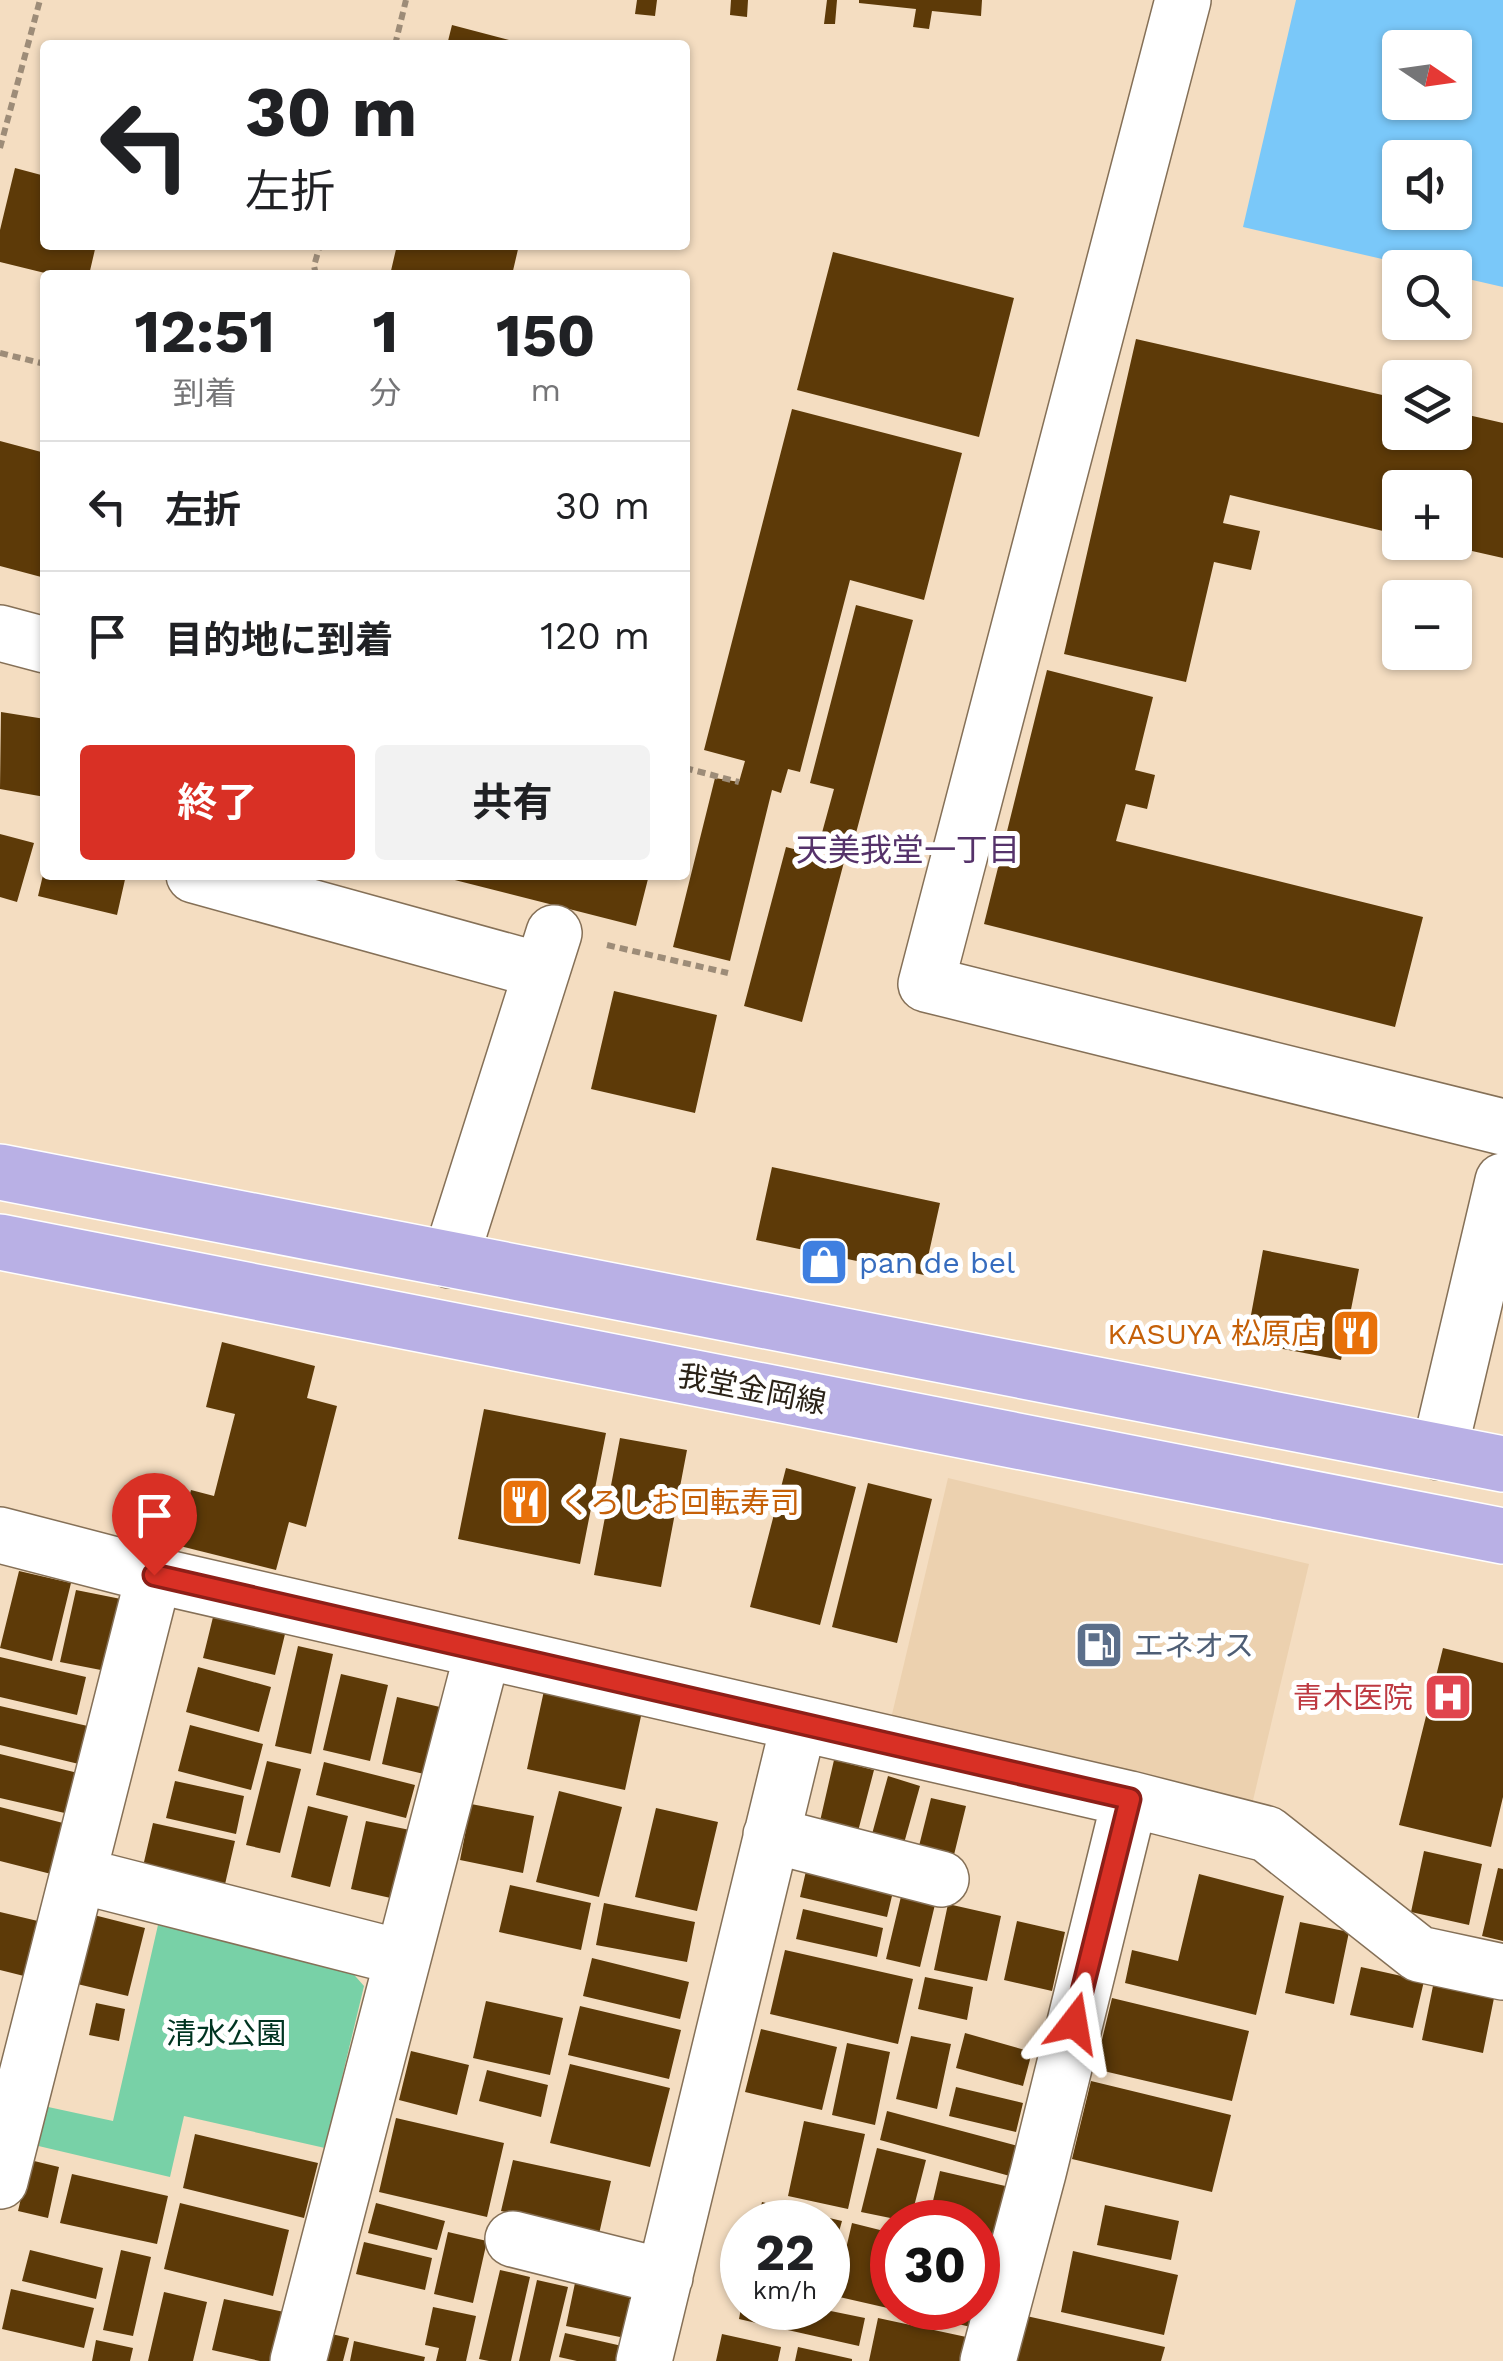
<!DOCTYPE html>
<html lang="ja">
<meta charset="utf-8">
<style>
:root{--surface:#fff;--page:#f2f2f2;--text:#202124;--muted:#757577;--line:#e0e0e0;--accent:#d93025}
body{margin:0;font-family:"Work Sans","Noto Sans JP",sans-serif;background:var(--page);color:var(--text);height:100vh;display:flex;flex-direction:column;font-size:38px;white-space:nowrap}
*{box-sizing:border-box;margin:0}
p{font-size:32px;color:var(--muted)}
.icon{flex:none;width:55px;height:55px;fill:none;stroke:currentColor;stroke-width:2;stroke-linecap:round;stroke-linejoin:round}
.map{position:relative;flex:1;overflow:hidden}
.panel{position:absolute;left:40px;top:270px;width:650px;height:610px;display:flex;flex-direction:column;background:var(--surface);border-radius:10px;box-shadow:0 2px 8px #0004}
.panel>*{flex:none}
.hud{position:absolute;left:40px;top:40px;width:650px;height:210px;border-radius:10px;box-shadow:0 2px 8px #0004;background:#fff;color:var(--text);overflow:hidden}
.needle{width:65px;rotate:103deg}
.tools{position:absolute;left:1382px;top:30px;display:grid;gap:20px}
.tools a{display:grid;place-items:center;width:90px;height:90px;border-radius:10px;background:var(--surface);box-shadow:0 2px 8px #0004;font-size:50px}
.speed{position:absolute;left:720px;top:2200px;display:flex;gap:20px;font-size:50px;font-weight:700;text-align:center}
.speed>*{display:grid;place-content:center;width:130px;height:130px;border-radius:50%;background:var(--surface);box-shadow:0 2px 8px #0004;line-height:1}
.speed small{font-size:25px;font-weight:400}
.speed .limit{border:15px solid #d22;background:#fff;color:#111}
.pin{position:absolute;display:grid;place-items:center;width:85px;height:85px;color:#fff;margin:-102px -42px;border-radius:50% 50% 50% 0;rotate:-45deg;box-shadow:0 0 10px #0007}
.pin .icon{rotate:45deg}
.me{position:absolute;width:110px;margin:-55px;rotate:14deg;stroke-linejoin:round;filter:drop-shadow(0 0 8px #0008)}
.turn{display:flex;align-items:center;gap:35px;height:210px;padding:0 40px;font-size:45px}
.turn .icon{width:130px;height:130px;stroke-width:2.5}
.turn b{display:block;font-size:70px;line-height:85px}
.eta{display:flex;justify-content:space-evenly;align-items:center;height:170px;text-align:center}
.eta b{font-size:60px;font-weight:700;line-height:70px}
.cta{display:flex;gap:20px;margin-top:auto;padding:20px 40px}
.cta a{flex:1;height:115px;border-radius:10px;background:var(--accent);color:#fff;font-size:40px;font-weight:700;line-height:115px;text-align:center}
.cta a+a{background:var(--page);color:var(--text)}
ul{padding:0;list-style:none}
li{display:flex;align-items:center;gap:30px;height:130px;padding:0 40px;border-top:2px solid var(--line)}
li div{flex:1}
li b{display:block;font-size:38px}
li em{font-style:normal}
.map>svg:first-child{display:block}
</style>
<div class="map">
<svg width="1503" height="2361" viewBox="0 0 1503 2361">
<rect width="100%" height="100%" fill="#f4ddc1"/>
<path fill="#ecd1af" d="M948,1478L1309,1564L1250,1813L889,1727Z"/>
<path fill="#78d1a7" d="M158,1925L349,1969L364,1986L325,2148L184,2116L170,2177L30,2144L39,2105L113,2121Z"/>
<path fill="#7ac8f9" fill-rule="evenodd" d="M1296,0H1503V287L1455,276V268L1417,267L1243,227ZM1400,48H1455V102H1400ZM1400,158H1455V212H1400Z"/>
<path fill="#5d3a08" d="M637,0H657L655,16L635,14Z
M731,0H748L747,17L730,15Z
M827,0H837L835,24H824Z
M859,0H982L981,16L932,11L929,29L913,27L916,9L859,3Z
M452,25L524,44V45H447Z
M15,168L45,176V245H96L89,275H53L0,262V230Z
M397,245H519L512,275H390Z
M833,252L1014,298L979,437L797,390Z
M1136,339L1400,399V432H1455V412L1503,423V558L1441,544L1455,542V488H1400V535L1230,495L1223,523L1260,531L1251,570L1214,562L1186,682L1064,654Z
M792,409L962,453L924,600L850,580L800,772L788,769L781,793L772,790L730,961L673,947L715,778L739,782L745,761L704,750Z
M0,441L45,453V578L0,566Z
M856,605L913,620L852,848L820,840L834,789L810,783Z
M1047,670L1153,697L1135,770L1155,775L1147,809L1126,804L1116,841L1423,917L1395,1027L984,924Z
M1,712L45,719V797L0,789Z
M0,834L34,843L17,902L0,897Z
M786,847L844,862L802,1022L744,1006Z
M43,875H126L117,915L38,896Z
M435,875H649L636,926Z
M614,991L717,1015L695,1113L591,1089Z
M772,1167L940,1203L924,1275L756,1240Z
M1263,1250L1359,1269L1341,1360L1246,1342Z
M222,1342L315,1366L307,1398L337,1406L306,1527L289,1522L276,1570L176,1545L191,1490L214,1496L235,1414L206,1407Z
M484,1409L606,1433L580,1564L458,1539Z
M620,1438L687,1450L661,1587L594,1575Z
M786,1468L856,1487L820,1625L750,1607Z
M868,1483L932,1499L897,1643L832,1627Z
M19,1571L71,1583L52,1661L0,1648Z
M76,1590L121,1599L106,1671L60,1662Z
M214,1613L286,1630L275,1675L203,1658Z
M298,1646L333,1654L311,1754L275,1746Z
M1443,1648L1503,1663V1797L1491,1847L1399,1825Z
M0,1657L86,1677L77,1715L0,1697Z
M198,1667L271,1687L259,1732L186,1712Z
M341,1674L388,1685L370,1761L323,1750Z
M545,1686L643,1707L625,1790L527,1769Z
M397,1697L440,1707L424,1774L382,1764Z
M0,1706L92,1727L83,1765L0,1745Z
M190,1725L263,1744L251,1790L178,1771Z
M0,1754L78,1773L69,1814L0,1798Z
M834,1760L874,1770L856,1839L818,1830Z
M267,1761L301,1769L280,1853L246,1845Z
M324,1762L415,1785L406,1818L316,1795Z
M888,1776L920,1786L901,1854L869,1845Z
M175,1781L244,1796L236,1834L166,1818Z
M559,1791L622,1807L599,1897L536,1882Z
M931,1798L966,1806L951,1867L916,1858Z
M471,1804L534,1816L523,1873L460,1860Z
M308,1806L348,1816L330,1887L291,1877Z
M0,1807L67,1824L55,1875L0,1861Z
M656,1808L718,1822L697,1911L635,1897Z
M366,1821L410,1830L395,1899L351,1889Z
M153,1823L235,1841L223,1893L141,1875Z
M1424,1851L1482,1864L1469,1925L1411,1912Z
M809,1858L896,1879L887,1917L800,1897Z
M1498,1868L1503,1869V1941L1482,1936Z
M1199,1874L1284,1896L1256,2015L1125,1983L1132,1950L1178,1961Z
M904,1884L938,1892L920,1967L886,1959Z
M510,1885L591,1903L581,1950L499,1932Z
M604,1903L695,1922L687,1962L596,1945Z
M948,1904L1001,1916L987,1981L934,1970Z
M803,1909L883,1928L877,1957L796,1939Z
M0,1912L42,1922L28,1977L0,1970Z
M90,1914L145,1928L128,1996L73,1983Z
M1017,1921L1065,1932L1052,1991L1004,1980Z
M1300,1922L1349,1932L1334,2004L1285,1993Z
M785,1950L913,1979L898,2044L770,2014Z
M592,1958L689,1982L680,2019L583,1996Z
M1361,1967L1424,1981L1413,2028L1350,2015Z
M925,1977L973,1987L967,2020L918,2009Z
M1433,1986L1494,1998L1483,2053L1422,2040Z
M1112,1998L1249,2031L1232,2101L1095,2069Z
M486,2001L563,2018L550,2075L473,2058Z
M96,2003L125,2009L119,2041L89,2035Z
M580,2006L681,2030L669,2079L568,2055Z
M761,2029L837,2047L822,2110L745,2092Z
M965,2033L1032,2052L1023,2086L956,2068Z
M911,2036L951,2044L937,2109L896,2099Z
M847,2043L890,2052L875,2125L832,2115Z
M411,2051L469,2065L457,2115L399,2100Z
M570,2064L670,2088L650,2167L550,2143Z
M487,2070L548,2085L541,2117L479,2101Z
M1091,2081L1231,2115L1212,2192L1072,2159Z
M956,2087L1023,2103L1016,2132L949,2116Z
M887,2111L1025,2148L1017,2178L880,2140Z
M396,2118L504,2143L487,2217L379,2192Z
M804,2121L865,2134L848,2209L788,2196Z
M195,2134L318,2163L304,2218L183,2188Z
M877,2148L926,2160L910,2222L861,2212Z
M30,2160L59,2167L48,2218L18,2211Z
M513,2160L611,2181L599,2234L501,2211Z
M940,2171L1014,2188L1002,2240L978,2234V2222H928Z
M72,2174L168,2196L157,2244L60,2223Z
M762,2202L842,2221L833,2253L828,2251V2222H757Z
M180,2203L289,2230L273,2296L164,2269Z
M376,2203L445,2221L437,2250L368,2233Z
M1105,2205L1179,2221L1171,2260L1097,2245Z
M852,2223L892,2233V2309L835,2296Z
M448,2232L487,2241L473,2303L434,2294Z
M364,2242L432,2258L425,2290L356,2274Z
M30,2250L103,2268L96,2299L22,2281Z
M121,2250L151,2257L133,2336L103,2330Z
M1073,2251L1178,2275L1164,2335L1061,2312Z
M978,2252L991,2256L975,2328L894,2309L978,2308Z
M500,2270L530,2277L511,2361H489L479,2359Z
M537,2280L568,2287L550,2361H519Z
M575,2283L634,2295L625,2338L566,2326Z
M11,2289L94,2308L84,2348L2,2329Z
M164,2292L207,2302L193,2361H148Z
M224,2299L284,2312L274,2361H260L212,2350Z
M433,2307L476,2316L466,2361H436L439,2348L425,2345Z
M741,2308H816L865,2318L859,2346L739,2319Z
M1022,2315L1165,2347L1161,2361H1012Z
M878,2318L971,2338L966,2361H869Z
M323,2332L349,2338L343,2361H316Z
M565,2333L622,2346L619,2361H577L559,2357Z
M722,2334L781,2347L778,2361H716Z
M96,2340L133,2348L130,2361H92Z
M354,2341L425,2357L424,2361H350Z
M798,2347L852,2359V2361H795Z"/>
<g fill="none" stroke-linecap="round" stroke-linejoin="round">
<g stroke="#857057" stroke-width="58">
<path id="minor" d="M1183,0L926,984L1503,1127
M0,633L45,645
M194,875L542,971
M450,1260L554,933
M1439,1452L1503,1181
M0,1535L154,1575L1130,1799L1038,2173L988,2361
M1130,1799L1267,1834L1419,1954L1503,1972
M771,1835L941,1879
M78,1875L403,1958
M0,2181L154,1575
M513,2239L665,2277
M298,2361L483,1651
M644,2361L799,1723"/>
</g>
<g stroke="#fff" stroke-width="58">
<path id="major" d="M0,1172L1503,1464
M0,1242L1503,1536"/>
</g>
<path stroke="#9d8c78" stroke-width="6" stroke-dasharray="8 5" stroke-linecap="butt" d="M395,45L406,0
M0,148L40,0
M316,275L314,266L320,245
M0,353L45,364
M685,768L739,782
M607,945L728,973"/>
<use href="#minor" stroke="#fff" stroke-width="55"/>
<use href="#major" stroke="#b9b0e5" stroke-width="55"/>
</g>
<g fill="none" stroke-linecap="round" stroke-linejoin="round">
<g stroke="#8d1f18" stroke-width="25">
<path id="route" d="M154,1575L1130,1799L1074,2023"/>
</g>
<use href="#route" stroke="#d93025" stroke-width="18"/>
</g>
<defs>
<g id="shop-square" transform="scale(2.5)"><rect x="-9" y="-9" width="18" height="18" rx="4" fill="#3f7fe0" stroke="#fff"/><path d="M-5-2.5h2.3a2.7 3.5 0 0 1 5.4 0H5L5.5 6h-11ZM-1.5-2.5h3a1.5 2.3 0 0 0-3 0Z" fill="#fff"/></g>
<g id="restaurant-square" transform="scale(2.5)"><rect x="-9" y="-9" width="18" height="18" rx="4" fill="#e8710a" stroke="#fff"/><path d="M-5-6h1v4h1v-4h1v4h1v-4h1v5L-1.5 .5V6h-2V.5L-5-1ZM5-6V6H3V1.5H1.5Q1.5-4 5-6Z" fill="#fff"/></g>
<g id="fuel-square" transform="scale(2.5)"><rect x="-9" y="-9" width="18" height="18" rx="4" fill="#5c6f8a" stroke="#fff"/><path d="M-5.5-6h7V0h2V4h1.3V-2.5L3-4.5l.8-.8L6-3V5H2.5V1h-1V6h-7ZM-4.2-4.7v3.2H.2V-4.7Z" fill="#fff"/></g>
<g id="hospital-square" transform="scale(2.5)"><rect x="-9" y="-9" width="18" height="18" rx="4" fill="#e0444e" stroke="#fff"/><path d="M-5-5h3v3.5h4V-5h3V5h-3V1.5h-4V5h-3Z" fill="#fff"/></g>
</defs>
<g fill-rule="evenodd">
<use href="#shop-square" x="824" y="1262"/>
<use href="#restaurant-square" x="1356" y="1333"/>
<use href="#restaurant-square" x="525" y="1502"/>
<use href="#fuel-square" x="1099" y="1645"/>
<use href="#hospital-square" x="1448" y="1697"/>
</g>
<g text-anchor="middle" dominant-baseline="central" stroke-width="10" stroke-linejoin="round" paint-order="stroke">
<g font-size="30" fill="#366cbe" stroke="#fff" text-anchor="start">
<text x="859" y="1262">pan de bel</text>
</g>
<g font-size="30" fill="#c56008" stroke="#fff" text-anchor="end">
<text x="1321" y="1333">KASUYA 松原店</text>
<text x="560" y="1502" text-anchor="start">くろしお回転寿司</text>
</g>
<g font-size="30" fill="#2b2318" stroke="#fff">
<text transform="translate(752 1389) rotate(11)">我堂金岡線</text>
</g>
<g font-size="30" fill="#4e5e75" stroke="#fff" text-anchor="start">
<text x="1134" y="1645">エネオス</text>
</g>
<g font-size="30" fill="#be3a42" stroke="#fff" text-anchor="end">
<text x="1413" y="1697">青木医院</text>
</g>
<g font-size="30" fill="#003421" stroke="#fff">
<text x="226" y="2033">清水公園</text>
</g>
<g font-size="32" fill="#55326a" stroke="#fff">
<text x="908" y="850">天美我堂一丁目</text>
</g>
</g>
</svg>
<div class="tools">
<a><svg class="needle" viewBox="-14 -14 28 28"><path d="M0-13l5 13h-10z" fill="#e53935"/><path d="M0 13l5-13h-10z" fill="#757577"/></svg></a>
<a><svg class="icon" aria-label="sound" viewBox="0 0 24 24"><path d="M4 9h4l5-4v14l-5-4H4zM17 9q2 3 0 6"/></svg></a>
<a><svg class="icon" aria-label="search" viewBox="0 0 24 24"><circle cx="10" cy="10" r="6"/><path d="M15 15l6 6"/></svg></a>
<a><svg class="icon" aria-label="layers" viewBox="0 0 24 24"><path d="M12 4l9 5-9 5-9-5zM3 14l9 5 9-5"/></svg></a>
<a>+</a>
<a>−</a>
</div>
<div class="speed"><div>22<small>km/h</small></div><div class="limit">30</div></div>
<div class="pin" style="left:154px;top:1575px;background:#d93025"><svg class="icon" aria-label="arrive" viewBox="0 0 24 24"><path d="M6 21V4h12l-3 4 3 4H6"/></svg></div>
<svg class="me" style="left:1074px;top:2023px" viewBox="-20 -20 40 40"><path d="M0-17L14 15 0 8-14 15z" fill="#d93025" stroke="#fff" stroke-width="4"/></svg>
<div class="hud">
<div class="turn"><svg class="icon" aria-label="left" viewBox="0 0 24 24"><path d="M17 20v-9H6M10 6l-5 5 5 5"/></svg><div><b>30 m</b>左折</div></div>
</div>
<section class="panel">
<div class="eta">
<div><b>12:51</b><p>到着</p></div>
<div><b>1</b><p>分</p></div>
<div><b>150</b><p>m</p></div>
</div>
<ul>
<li><svg class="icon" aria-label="left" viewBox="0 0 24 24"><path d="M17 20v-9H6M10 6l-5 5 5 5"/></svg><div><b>左折</b></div><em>30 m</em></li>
<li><svg class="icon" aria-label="arrive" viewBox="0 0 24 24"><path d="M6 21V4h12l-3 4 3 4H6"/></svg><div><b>目的地に到着</b></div><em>120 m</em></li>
</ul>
<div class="cta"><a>終了</a><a>共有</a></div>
</section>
</div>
